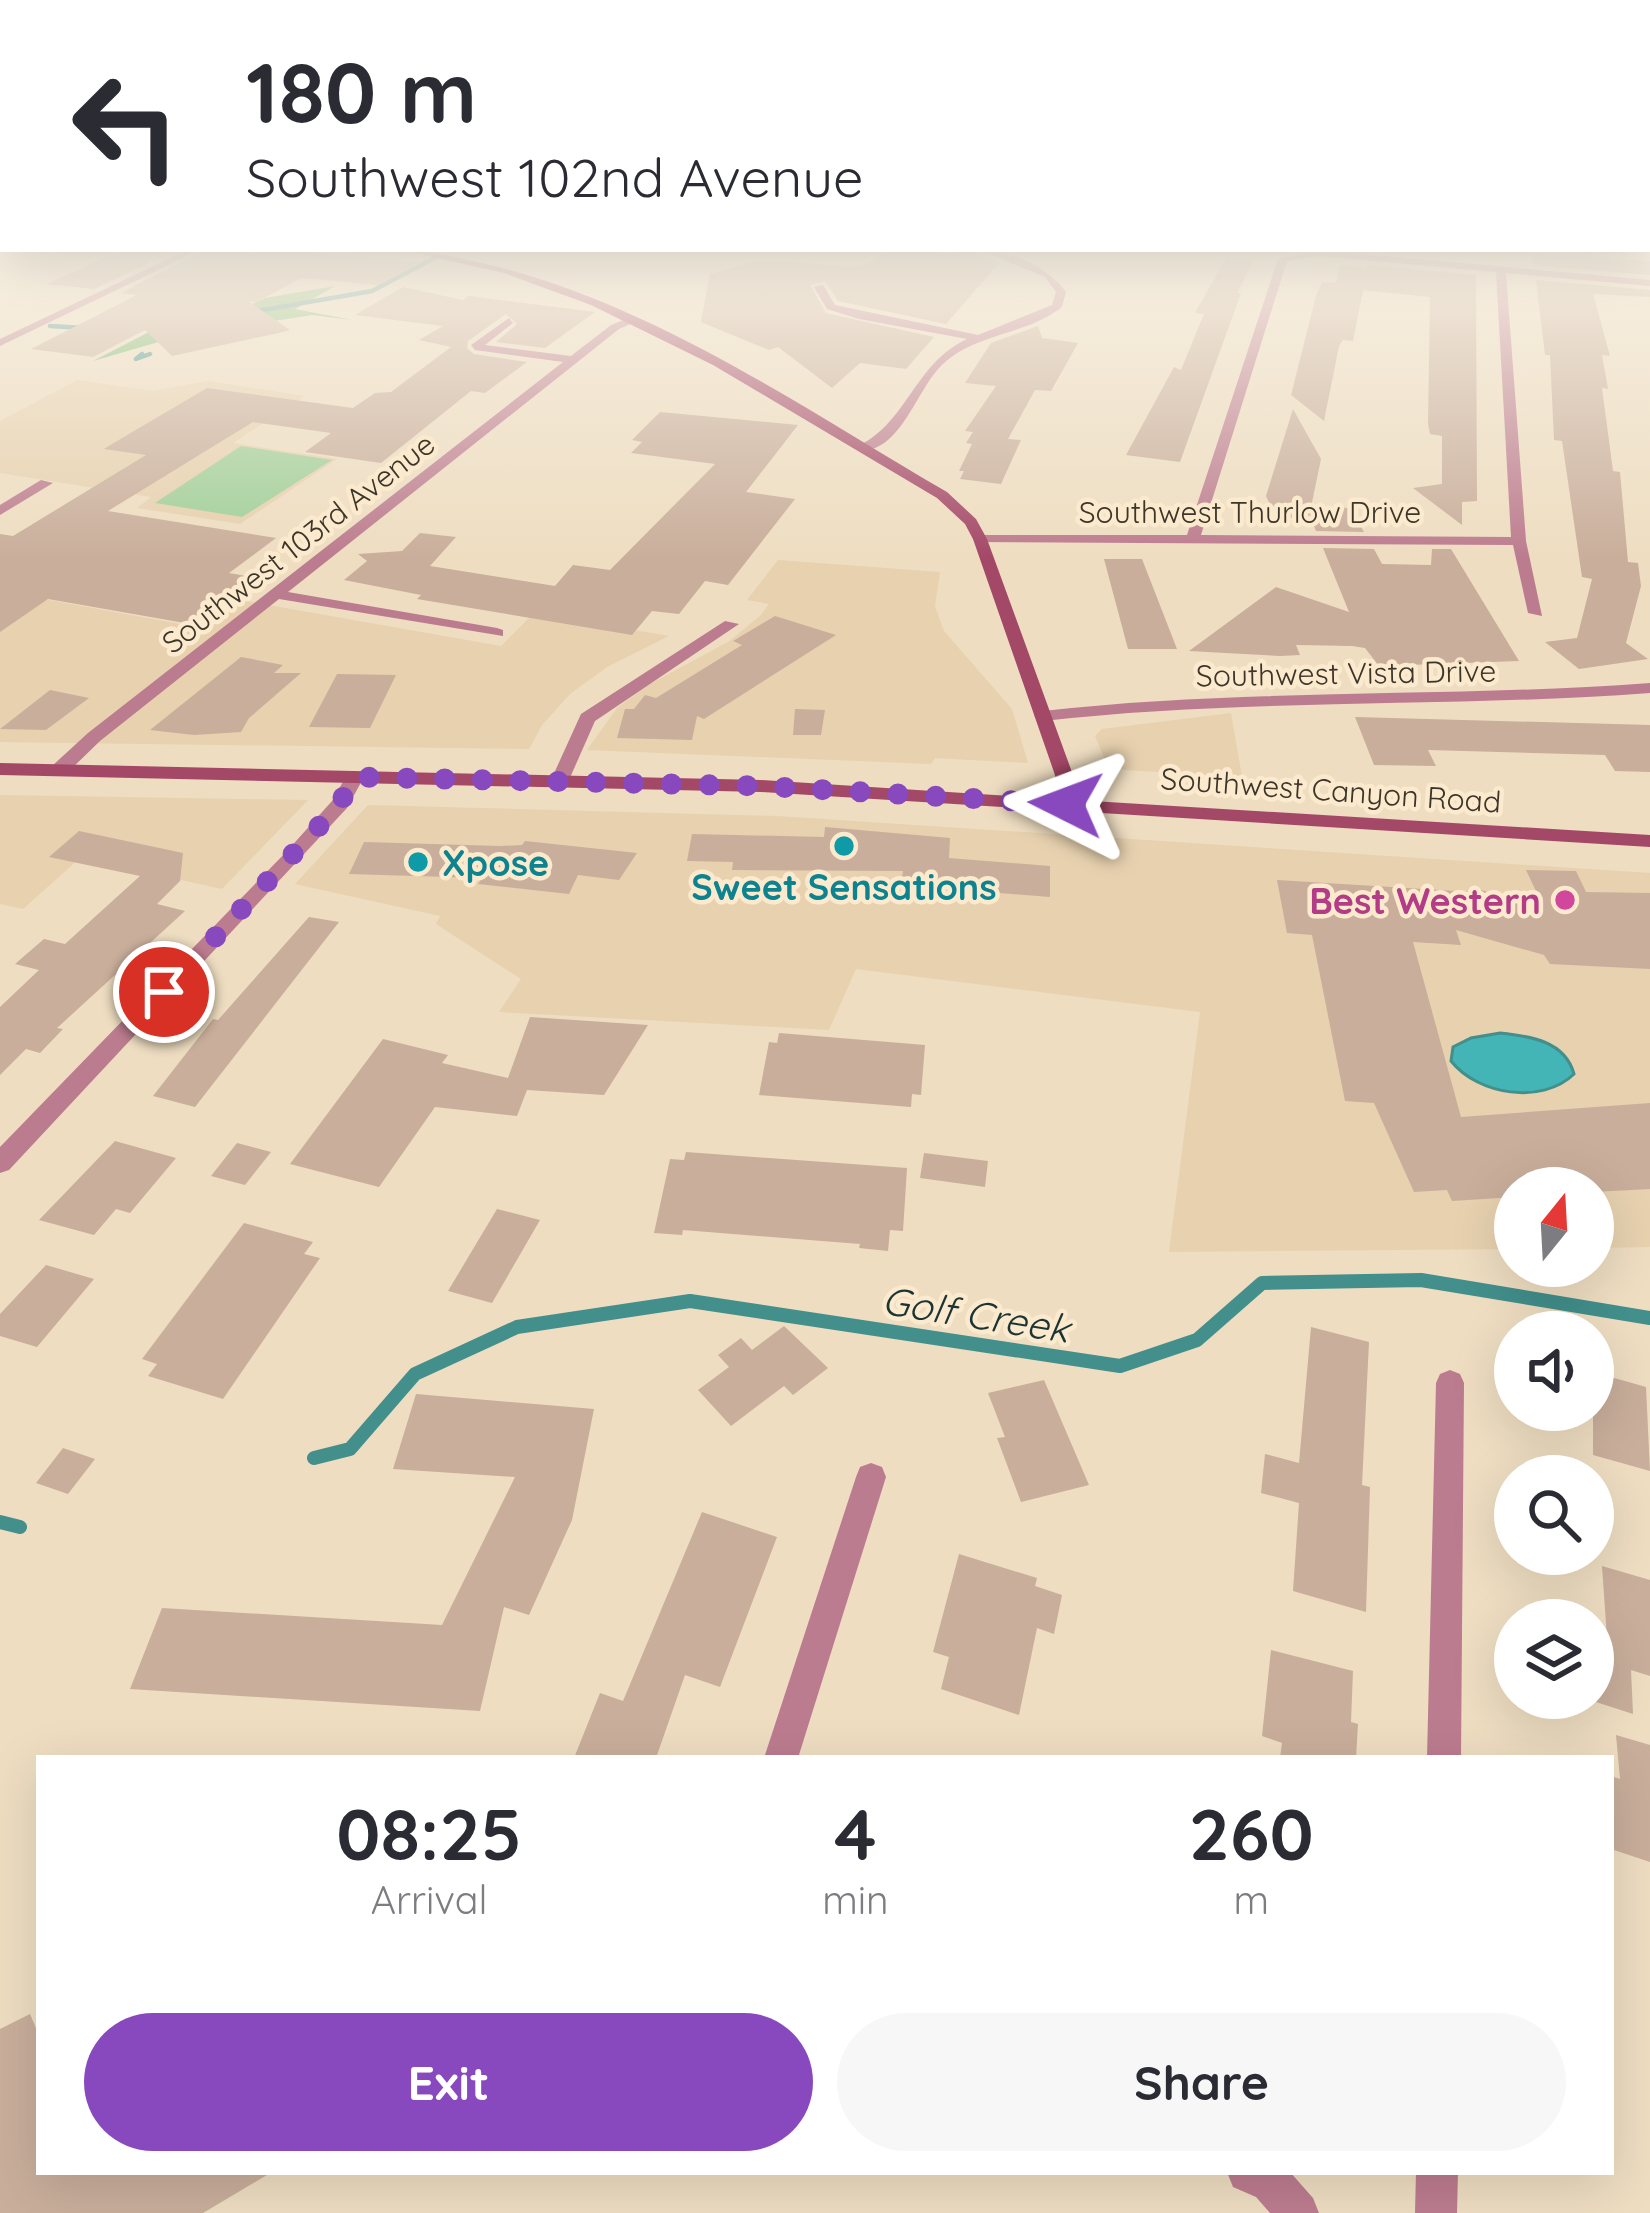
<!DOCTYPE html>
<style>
:root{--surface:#fff;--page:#f7f7f7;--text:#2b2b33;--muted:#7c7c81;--accent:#8949be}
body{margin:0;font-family:Quicksand,sans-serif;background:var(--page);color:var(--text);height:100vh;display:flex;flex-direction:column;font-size:45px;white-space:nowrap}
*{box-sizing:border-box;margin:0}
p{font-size:39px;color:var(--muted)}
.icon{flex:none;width:66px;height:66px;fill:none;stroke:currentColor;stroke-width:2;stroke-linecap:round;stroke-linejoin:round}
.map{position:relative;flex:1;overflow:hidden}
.drawer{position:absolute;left:36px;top:1755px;width:1578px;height:420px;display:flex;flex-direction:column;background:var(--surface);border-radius:0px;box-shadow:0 12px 48px #0002}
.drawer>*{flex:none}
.hud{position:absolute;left:0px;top:0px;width:1650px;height:252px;box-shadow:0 12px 48px #0002;background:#fff;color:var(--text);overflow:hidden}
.needle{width:78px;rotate:18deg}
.fabs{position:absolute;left:1494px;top:1167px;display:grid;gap:24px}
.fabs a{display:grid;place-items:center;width:120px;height:120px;border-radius:50%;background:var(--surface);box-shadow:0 12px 48px #0002;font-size:60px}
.pin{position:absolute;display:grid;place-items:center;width:102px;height:102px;color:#fff;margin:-51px;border:6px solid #fff;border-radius:50%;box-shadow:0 3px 12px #0007}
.me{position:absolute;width:132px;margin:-66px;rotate:273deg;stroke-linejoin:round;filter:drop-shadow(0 0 9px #0008)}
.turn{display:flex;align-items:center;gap:42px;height:252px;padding:0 48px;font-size:54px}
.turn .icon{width:156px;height:156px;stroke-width:2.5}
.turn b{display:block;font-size:84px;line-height:102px}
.eta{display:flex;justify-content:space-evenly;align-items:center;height:204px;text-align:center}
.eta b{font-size:72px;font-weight:800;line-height:84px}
.button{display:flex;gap:24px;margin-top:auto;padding:24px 48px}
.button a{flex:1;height:138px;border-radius:72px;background:var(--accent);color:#fff;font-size:48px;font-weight:800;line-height:138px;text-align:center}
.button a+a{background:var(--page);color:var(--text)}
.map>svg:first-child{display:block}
</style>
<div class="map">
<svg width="1650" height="2213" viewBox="0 0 1650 2213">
<rect width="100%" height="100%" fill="#eeddc1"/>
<path fill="#e7d1af" d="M77,380L153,391L208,381L305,396L233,443L337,459L240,524L137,508L151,497L0,473V421Z
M778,560L940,572L935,606L944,631L1012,709L1028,763L935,758L931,764L587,750L617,708L648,685L728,642L760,616L769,604L747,600Z
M0,591L191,626L229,598L501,646L534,613L669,636L607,667L570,694L542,725L529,749L0,742Z
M1231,713L1242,777L1124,770L1105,760L1095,736L1102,729Z
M0,795L308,800L222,889L80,858L23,909L0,904Z
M368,805L777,816L1650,873V1247L1593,1248V1188H1515V1249L1169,1252L1200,1012L856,969L829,1030L499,1012L521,979L436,924L440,916L295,884Z"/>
<path fill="#a0cf99" d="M241,446L332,460L242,517L155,503Z"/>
<path fill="#75b76c" d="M335,286L295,309L353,320L312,315L179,336L93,361L207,302L246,307L265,298Z"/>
<path fill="#44b5b6" stroke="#428f8c" stroke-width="3" d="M1500,1033C1530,1036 1565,1041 1574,1074C1542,1105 1478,1095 1451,1061L1453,1047L1471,1038Z"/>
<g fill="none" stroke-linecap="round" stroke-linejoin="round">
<path stroke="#428f8c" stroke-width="4.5" d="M251,312L372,291L436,257
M50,326L85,328
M142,354L136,359L150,354"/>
<path stroke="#428f8c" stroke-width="14" d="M314,1458L350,1449L415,1374L517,1327L690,1301L1120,1366L1197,1340L1262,1283L1421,1280L1650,1318
M0,1522L20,1527"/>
</g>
<path fill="#c9ae9b" d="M124,249H179L94,289L47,284Z
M206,249H284L419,262L379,285L302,278L256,302L248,301L290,330L283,332L172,356L145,330L93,357L31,349L137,295L121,293Z
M884,249L958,253V249H973L999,263L946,324L838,301L825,281L810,285L826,313L934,337L906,369L860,363L832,388L778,347L769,350L701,322L710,274L761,260L855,267L874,261Z
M1531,252L1650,261V275L1533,265Z
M1227,256L1254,260L1237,293H1241L1180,462L1126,455L1174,367L1181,370L1204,314L1195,313Z
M1339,265L1366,268L1365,276L1367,265L1476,275L1477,501L1462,502V525L1413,488L1442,484V436L1430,434L1428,424L1430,297L1363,290L1353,341L1343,340L1339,346L1324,421L1291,395L1316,296L1322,282L1336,283Z
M1536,280L1650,290V297L1593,294L1610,356L1602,355L1608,389L1602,388L1613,471L1620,472L1628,562L1638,563L1641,586L1626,643L1648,659L1579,669L1545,642L1577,638L1592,579L1582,577L1562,441L1554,440L1550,355H1545Z
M403,287L463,300L469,296L595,312L545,348L496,342L517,324L506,314L468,341L467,348L474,354L527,362L485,393L471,391L381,463L305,452L331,433L253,422L108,511L276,538L229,573L258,578L196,625L48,599L0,632V534L13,536L146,455L104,449L112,444L207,388L353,408L375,393L391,392L451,347L419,340L443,326L355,315Z
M1038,326L1042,338L1078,343L1051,391L1035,390L1008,439L1021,440L1001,484L960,479L964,471H959L972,444L966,443L973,432L965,431L996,386L965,383L991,343Z
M1293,409L1321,459L1311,507L1350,508L1364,532L1316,531L1309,514L1308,518H1280L1273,511L1266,496Z
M660,412L798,425L746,492L795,499L728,585L705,581L679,614L652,611L632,635L417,599L421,595L344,580L367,561L358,554L402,551L420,533L456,537L430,566L555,586L573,565L610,570L715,464L631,453L642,442L632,440Z
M1323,548L1374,549L1382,564L1431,565L1432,549H1451L1519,661L1379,666L1365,648L1352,646L1296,645L1300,655L1280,656L1189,651L1276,587L1349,612Z
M1104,559H1142L1177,649H1128Z
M775,616L836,635L704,719L697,716L692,740L617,738L625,709H634L645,695L656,698L742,645L733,641Z
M241,657L283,665L274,673H301L249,718L241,732L194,735L150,730Z
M337,674L396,675L370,728L309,727Z
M50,690L89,698L46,730L0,729Z
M795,709L825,710L821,735H793Z
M1355,717L1650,725V772L1615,771L1605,755L1428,750L1436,766L1374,765Z
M825,827L950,838L949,858L1050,866V897L901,885L903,871L732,870L733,862L687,861L692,834L824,837Z
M79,831L183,853L180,881L157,904L185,911L57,1028L63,1029L40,1053L26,1049L0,1075V1007L39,970L15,964L44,939L65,944L140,876L49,857Z
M525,841L637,853L619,880L578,875L569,894L478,884L482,878L349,874L364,842L500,846L522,845Z
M1526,870L1576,871L1586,892L1650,893V969L1550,964L1544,955L1456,930L1461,945L1413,942L1461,1117L1650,1103V1189L1593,1192V1188H1515V1197L1452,1201L1447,1190L1414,1192L1374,1103L1345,1101L1312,935L1287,933L1277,880L1472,892L1473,888L1543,906Z
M309,917L339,922L195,1107L153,1096L213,1019L218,1020Z
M530,1017L648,1025L604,1095L527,1090L517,1116L435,1107L379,1187L290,1164L383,1039L448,1055L442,1063L508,1078Z
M779,1033L925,1045L921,1095L912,1094L911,1107L759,1095L769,1042L777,1043Z
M115,1141L176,1158L130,1213L116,1209L94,1235L39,1220Z
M237,1143L271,1152L245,1185L211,1176Z
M686,1152L907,1168L903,1231L890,1230L888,1251L859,1248L860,1244L683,1230L682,1235L654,1233L670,1159L684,1160Z
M924,1153L988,1161L985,1187L920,1178Z
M497,1209L540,1220L492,1303L448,1291Z
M244,1223L313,1242L304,1254L320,1258L223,1399L148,1376L157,1364L142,1359Z
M46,1265L94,1279L37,1347L0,1336V1314Z
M784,1326L828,1368L793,1395L784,1386L731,1426L698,1390L729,1367L718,1355L741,1338L752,1350Z
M1311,1327L1369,1342L1362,1485L1370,1487L1366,1612L1293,1591L1299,1503L1261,1493L1265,1454L1299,1463Z
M1593,1372L1646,1387L1650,1471L1593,1455Z
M1044,1380L1089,1485L1021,1502L997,1438L1005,1437L988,1393Z
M416,1394L594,1409L572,1520L529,1615L504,1607L480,1711L130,1689L162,1608L442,1625L515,1477L393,1469Z
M63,1448L95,1459L68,1494L36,1483Z
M702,1512L777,1537L720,1687L685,1675L656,1758H574L600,1693L623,1701Z
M959,1554L1037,1578L1035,1586L1062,1595L1054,1634L1037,1628L1019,1715L941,1689L949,1657L933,1652Z
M1602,1566L1650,1580V1676L1631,1670L1633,1714L1593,1701V1633L1607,1638Z
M1271,1650L1353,1671L1351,1722L1358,1724L1356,1758H1280L1282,1743L1262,1736Z
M1616,1735L1650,1745V1862L1614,1850L1611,1776L1620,1779Z
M30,2014L39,2035V2172H272L203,2213H0V2029Z"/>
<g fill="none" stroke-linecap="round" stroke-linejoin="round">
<path fill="#bc7c8f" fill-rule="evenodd" d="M189,249H202L0,346V339Z
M977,249C1009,249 1048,267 1066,292L1062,307C1027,335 976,333 943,364C916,389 902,451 860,451V445C908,421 914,364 967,339L859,319L827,309L814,287L823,285L835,305L978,335L1052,305L1056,292L1045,277Z
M1318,250L1650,280V286L1506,273L1526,541L1542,616L1528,613L1513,545L975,542L973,539L980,535H1187L1278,259ZM1318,256L1496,272L1511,537L1201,535L1287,261Z
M631,317L635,322L619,329L288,592L497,628L503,630V636L279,599L100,741L66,774H52V766L88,733L563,362L475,350L471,345L509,318L513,323L485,345L571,356L611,325Z
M41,480L53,483L0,515V505Z
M725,621L739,624L595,721L569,780L567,784H553L551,780L581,714Z
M1650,683V693C1448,708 1244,698 1043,721L1034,716L1043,711C1244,688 1448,698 1650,683Z
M355,771L364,777L347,808L9,1170L0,1173V1147L288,850L332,801L348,773Z
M1450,1370L1460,1374L1464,1383L1461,1758H1427L1436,1383L1440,1374Z
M871,1463L882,1467L886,1477L798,1758H764L856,1477L860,1467Z
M1227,2172H1290L1313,2198L1319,2213H1270L1256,2197L1233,2187Z
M1416,2172H1458L1457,2213H1415Z"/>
<path fill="#a44868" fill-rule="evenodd" d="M397,249C422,249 445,255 469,260C642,296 796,404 947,492L976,519L987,539L1073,775L1075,800L1650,835V847L761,792L0,775V763L761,780L1056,799L1055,775L973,539L965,524L937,498L713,365L591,305L504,273Z"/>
</g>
<linearGradient id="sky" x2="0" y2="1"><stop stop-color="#66b4d4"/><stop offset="0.44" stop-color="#f7f0e3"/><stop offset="1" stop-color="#f7f0e3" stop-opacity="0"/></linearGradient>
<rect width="1650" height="558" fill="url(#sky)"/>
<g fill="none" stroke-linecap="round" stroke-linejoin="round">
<path stroke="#8949be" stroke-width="21" stroke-dasharray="0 37.8" d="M164,992L338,806L355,777L761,786L1066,804"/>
</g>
<g fill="#0f9aa8" stroke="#fceace" stroke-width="4.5">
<circle cx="844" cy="846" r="12"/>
<circle cx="418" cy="862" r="12"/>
</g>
<circle fill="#d1479c" stroke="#fceace" stroke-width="4.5" cx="1565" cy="900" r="12"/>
<g text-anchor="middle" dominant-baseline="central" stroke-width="9" stroke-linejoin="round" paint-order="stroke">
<g font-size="30" fill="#3c352a" stroke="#fceace">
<text x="1250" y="512">Southwest Thurlow Drive</text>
<text transform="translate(298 543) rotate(-38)">Southwest 103rd Avenue</text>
<text transform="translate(1346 673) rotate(-1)">Southwest Vista Drive</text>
<text transform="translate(1331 790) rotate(4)">Southwest Canyon Road</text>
</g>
<g font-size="36" font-weight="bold" fill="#0d838f" stroke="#fceace" text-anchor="start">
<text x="442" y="862">Xpose</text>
<text x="844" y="886" text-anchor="middle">Sweet Sensations</text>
</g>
<g font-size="36" font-weight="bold" fill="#b23c85" stroke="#fceace" text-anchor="end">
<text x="1541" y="900">Best Western</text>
</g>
<g font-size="39" font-style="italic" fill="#1b3434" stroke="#fceace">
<text transform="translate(976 1314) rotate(9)">Golf Creek</text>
</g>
</g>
</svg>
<div class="fabs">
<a><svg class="needle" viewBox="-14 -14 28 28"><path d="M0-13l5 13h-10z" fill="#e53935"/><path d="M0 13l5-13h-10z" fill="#7c7c81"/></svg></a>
<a><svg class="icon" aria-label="sound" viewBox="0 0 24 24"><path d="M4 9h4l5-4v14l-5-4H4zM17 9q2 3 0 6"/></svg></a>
<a><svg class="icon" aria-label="search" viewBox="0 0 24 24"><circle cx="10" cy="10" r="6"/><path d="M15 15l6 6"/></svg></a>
<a><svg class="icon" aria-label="layers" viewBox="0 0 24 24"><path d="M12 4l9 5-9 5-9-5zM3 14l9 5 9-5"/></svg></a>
</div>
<div class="pin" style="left:164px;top:992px;background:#d93025"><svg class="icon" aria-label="arrive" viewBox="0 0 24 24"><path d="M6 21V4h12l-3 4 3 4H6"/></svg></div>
<svg class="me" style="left:1066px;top:804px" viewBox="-20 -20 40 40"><path d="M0-17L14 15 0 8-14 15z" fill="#8949be" stroke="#fff" stroke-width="4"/></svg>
<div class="hud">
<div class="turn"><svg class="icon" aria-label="left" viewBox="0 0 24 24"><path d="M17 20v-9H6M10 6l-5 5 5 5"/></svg><div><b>180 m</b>Southwest 102nd Avenue</div></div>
</div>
<section class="drawer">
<div class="eta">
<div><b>08:25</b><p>Arrival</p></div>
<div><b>4</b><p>min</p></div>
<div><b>260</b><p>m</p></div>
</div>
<div class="button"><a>Exit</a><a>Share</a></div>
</section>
</div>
